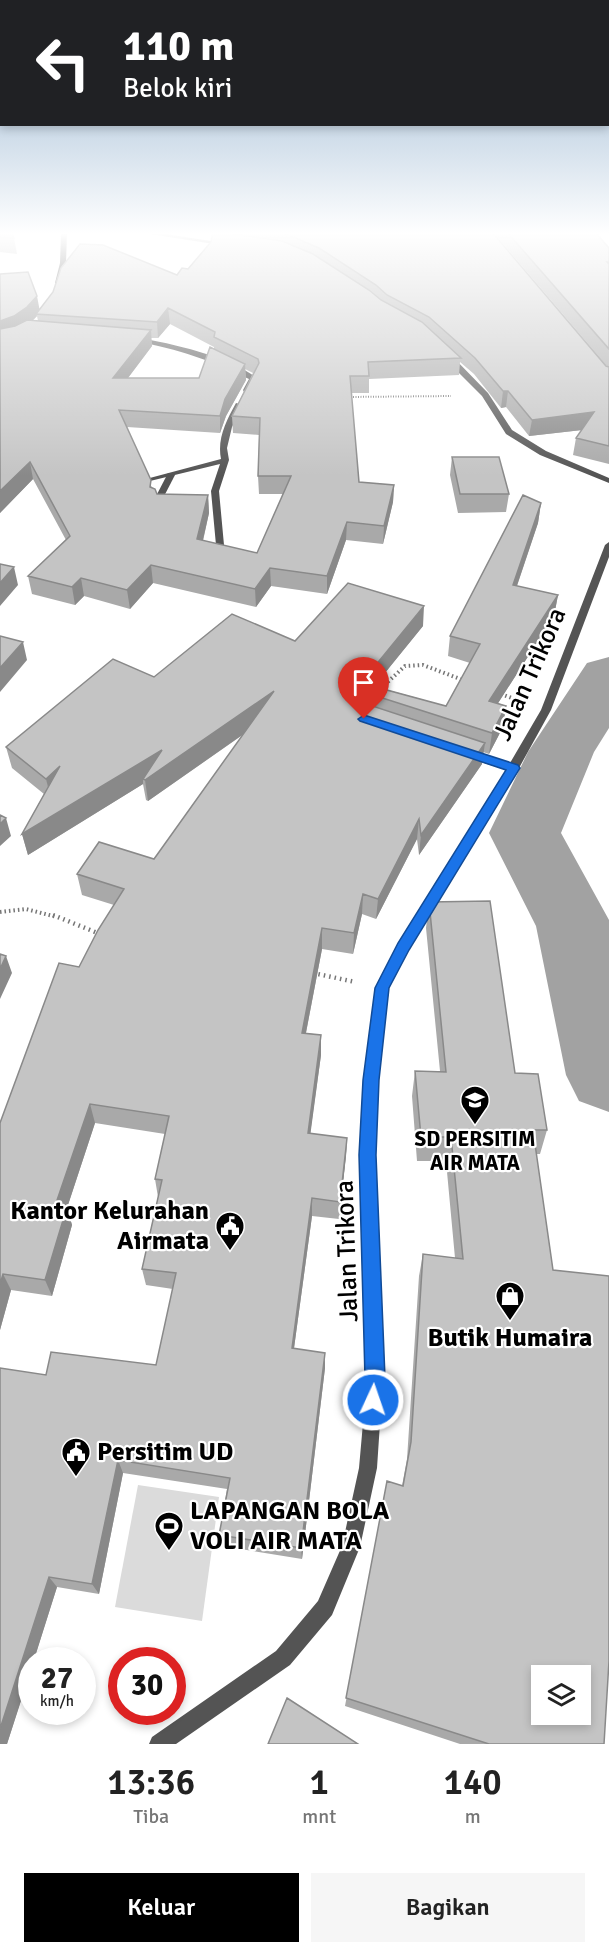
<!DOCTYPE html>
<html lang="id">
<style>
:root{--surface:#fff;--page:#f6f6f6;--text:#222;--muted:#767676;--accent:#000}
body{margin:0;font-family:Signika,sans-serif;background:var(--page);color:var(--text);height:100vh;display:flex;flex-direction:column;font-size:22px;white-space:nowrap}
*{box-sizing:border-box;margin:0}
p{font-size:20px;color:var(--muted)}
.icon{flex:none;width:33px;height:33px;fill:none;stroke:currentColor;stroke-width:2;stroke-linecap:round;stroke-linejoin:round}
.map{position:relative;height:1744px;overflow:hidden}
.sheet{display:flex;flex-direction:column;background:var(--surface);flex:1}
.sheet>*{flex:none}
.banner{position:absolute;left:0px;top:0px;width:609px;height:126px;box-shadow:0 3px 9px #0003;background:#202124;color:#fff;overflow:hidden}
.fabs{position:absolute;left:531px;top:1665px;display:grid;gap:12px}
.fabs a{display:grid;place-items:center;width:60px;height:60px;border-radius:0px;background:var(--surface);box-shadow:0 3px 9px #0003;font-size:30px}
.speed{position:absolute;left:18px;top:1647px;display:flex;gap:12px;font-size:30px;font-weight:700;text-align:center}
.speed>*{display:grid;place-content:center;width:78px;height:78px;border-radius:50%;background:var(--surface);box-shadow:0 3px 9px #0003;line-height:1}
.speed small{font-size:15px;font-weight:400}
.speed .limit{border:9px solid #d22;background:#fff;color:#111}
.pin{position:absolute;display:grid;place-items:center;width:51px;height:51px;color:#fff;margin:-62px -26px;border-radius:50% 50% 50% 0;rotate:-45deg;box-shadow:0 0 6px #0007}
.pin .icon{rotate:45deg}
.me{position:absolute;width:66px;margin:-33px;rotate:3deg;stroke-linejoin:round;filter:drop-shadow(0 0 4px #0008)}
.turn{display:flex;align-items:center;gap:21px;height:126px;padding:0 24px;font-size:27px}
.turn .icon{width:78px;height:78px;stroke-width:2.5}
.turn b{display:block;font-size:42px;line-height:51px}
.eta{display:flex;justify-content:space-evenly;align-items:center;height:102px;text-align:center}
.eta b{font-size:36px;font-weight:600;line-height:42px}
.action{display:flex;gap:12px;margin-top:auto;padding:12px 24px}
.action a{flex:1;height:69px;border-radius:0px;background:var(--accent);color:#fff;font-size:24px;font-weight:600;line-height:69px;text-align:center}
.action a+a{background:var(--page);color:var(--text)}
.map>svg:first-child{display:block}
</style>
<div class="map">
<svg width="609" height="1744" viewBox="0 0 609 1744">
<rect width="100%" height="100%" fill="#fff"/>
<path fill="#dbdbdb" d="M138,1485L219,1497L202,1621L115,1607Z"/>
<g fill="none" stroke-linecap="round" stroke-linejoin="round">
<path fill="#a2a2a2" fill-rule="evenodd" d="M609,657V728L594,752L561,833L609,920V1112L579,1101L566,1075L536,926L489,833L528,752L587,663Z"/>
<path stroke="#767676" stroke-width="2" stroke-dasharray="1 1.5" stroke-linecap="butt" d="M348,397L451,396"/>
<path stroke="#767676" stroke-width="4" stroke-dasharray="1.5 3" stroke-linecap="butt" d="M378,691L405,666L423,665L463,680
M501,694L522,702
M0,912L26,909L57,917"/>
<path stroke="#767676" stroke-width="4.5" stroke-dasharray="1.5 4" stroke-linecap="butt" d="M53,915L100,934
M313,973L355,982"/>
<path fill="#545454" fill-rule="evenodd" d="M168,473L175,475L160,504H154L153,502Z"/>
<path fill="#545454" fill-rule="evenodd" d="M137,232H153L230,244L227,246Z
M138,338C172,343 229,357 257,378L250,392H244L243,390L249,379C208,359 180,350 136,341V339Z
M447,357H453L488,393L512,430L546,451L609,478V483L540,455L506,434L482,396L447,361Z
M236,403L243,405L232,427L227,448L229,460L219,491L224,545L220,548L216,545L211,491L220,464L150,481L146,479L221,459C217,439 226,421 236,403Z
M609,542V557L551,710L519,768L408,950L389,988L378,1080L375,1155L383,1378L377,1468L360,1547L332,1615L290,1665L176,1744H149L152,1737L276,1651L318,1601L342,1546L359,1468L367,1378L361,1155L364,1080L375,988L399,943L506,770L465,757L464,754L469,750L510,763L541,710L605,545Z"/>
<path fill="#212121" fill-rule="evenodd" d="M54,232L67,233L66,263L61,283L58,285L55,283L60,263L61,234Z"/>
</g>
<path fill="#a9a9a9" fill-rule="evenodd" d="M0,232L14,238L17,254L0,252Z
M213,232H492L607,366L493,232H595L609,248V464L573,455L576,438L582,430L529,436L506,407L501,408L474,374L460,362L459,375L369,379V393H351L359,482L394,485L393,502L383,544L346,540L327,594L271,586L256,607L153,583L130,609L84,596L75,605L32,594L28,576L66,540L33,479L0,513V274L40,309L177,275L188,269L211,242ZM37,316L38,321H32ZM170,324L214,347V349L199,378H128L152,346L151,338H158ZM245,369L253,373L232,416L233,433L259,435L258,476L259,494H283L257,553L203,541L209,513L208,495L157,494L152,488L127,427L220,433L226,416L246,380Z
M452,457L509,494L506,512L458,513L450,475Z
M541,503L538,523L517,586L558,595L554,616L498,703L506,706L503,727L489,754L483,752L482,764L419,855L417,839L376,919L362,914L353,954L322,949L306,1033L321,1035V1055L310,1134L347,1138L346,1156L339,1219L312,1216L294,1348L325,1368L302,1559L222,1546L219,1535L227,1489L123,1473L99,1594L57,1587L7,1744H0L46,1375L156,1365L173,1289L146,1285L142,1269L158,1197L155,1179L165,1134L95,1123L67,1208L72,1225L52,1296L11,1290L0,1330V1123L79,967L114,905L82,895L77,874L154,859L244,734L148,801L146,800L143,784L28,855L22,834L44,794L12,768L6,747L154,677L295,641L423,626L374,686L446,706L470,663L448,656L450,636Z
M429,902L515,1073L547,1130L540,1154H536L604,1744H460L345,1706L387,1481L402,1486L407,1459L419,1276L423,1254L455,1258L446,1161H417L412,1096L415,1071H440L426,928Z"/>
<path fill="#898989" d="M37,296L40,312L36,314L37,316L30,323L0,338V321Z
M168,308L170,324L158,338L157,322Z
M151,330L152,346L115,395L113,378Z
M245,364L246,380L226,416L220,433V416L225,399Z
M503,391H508L506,407L501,408Z
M594,412L591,429L529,436L532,420Z
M30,462L33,479L0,513V491Z
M394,485L393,502L383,544L384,526Z
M208,495L209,513L199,557L197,539Z
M541,503L538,523L510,606L513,585Z
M347,522L346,540L327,594V576Z
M151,565L153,583L130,609L127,590Z
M14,567L18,585L0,606V583Z
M270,568L271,586L256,607L255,589Z
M81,578L84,596L75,605L72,587Z
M558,595L554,616L486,722L489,701Z
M424,606L423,626L368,694H361L360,715L358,697L361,683Z
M23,642L27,660L0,692V668Z
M274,691L275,712L148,801L145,780L143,779V784L28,855L22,834L162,750Z
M506,706L503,727L489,754L492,733Z
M485,743L482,764L419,855L421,835Z
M60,766L51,799L46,779Z
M6,818L11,836L0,846V824Z
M419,819L417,839L376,919L378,899Z
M363,894L362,914L353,954L354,933Z
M322,928V949L302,1053V1033Z
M6,956L12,973L0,999V969Z
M321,1035V1055L308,1152V1133Z
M90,1104L95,1123L67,1208L72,1225L52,1296L45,1280L55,1206Z
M347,1138L346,1156L339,1219L340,1202Z
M312,1198V1216L292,1363V1348Z
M3,1274L11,1290L0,1330V1284Z
M325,1353V1368L302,1559L301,1548Z
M118,1460L123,1473L99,1594L92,1584Z
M49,1577L57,1587L34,1660H32V1667L7,1744H0V1729Z"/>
<path fill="#c4c4c4" stroke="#898989" stroke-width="1.5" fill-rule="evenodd" d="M0,232H11L14,238L0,237Z
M213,232H219L282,241L313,254L369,290L381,300L422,322L461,358L368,362L369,376H350L359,482L394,485L384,526L347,522L327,576L270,568L255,589L151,565L127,590L81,578L72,587L28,576L70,536L30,462L0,491V329L15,326L27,320L151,330L113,378H199L210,347L245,364L225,399L220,416L119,410L151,480L150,487L155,489L157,494L208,495L197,539L257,553L291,476H258L260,418L232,416L259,363L258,359L214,337L215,332L168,308L157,322L36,314L53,292L61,268L80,244L103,245L177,275L182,268L188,269L211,242Z
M275,232H492L606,366L609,367V446L576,438L594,412L532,420L508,391H503L475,358L429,317L387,295L376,285L319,248L284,233Z
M507,232H595L609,248V262H607L609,264V349Z
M28,272L37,296L27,307L14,316L0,321V274Z
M452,457H499L509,494H460Z
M523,495L541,503L513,585L558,595L489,701L506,706L492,733L370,694H361L358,697L360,702L485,743L421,835L419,819L378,899L363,894L354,933L322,928L302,1033L321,1035L308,1133L347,1138L340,1202L312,1198L292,1348L325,1353L301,1548L219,1535L230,1478L118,1460L92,1584L49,1577L0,1729V1368L46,1375L51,1352L156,1365L176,1273L142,1269L162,1180L155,1179L169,1116L90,1104L55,1206L67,1207L45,1280L3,1274L0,1284V1123L59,963L79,967L98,930L124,889L77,874L99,842L154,859L274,691L145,780L143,779L162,750L22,834L60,766L46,779L6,747L113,659L154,677L232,614L295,641L348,583L424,606L361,683L446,706L480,644L450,636Z
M0,564L14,567L0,583Z
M0,636L23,642L0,668Z
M0,815L6,818L0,824Z
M490,901L515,1073L538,1074L547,1130H533L553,1270L609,1276V1661L604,1744H489L346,1698L387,1481L403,1486L411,1442L423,1254L463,1259L451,1137H421L415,1071L446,1072L429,902ZM542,1676H580V1714H542Z
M0,954L6,956L0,969Z
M287,1698L358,1744H268Z"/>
<linearGradient id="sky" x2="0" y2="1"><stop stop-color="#8cadcc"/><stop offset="0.49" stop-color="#fff"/><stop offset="1" stop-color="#fff" stop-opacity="0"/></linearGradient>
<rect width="609" height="476" fill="url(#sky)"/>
<path fill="#1a73e8" stroke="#114b97" stroke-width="1.5" d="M364,715L518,765L520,768L409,950L389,988L379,1080L376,1155L385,1378L380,1407L373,1410L367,1407L364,1400L365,1378L359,1155L363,1080L375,988L398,943L506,770L360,721L358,719Z"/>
<defs>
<g id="school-pin" transform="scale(1.5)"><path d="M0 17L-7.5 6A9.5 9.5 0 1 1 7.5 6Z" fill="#000" stroke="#fff"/><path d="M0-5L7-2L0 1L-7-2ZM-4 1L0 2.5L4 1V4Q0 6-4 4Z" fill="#fff"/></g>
<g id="civic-pin" transform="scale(1.5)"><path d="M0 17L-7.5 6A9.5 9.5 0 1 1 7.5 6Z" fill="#000" stroke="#fff"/><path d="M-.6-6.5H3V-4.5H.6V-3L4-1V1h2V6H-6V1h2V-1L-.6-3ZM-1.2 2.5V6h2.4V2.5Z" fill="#fff"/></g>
<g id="shop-pin" transform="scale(1.5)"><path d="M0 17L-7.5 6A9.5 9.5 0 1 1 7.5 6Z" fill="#000" stroke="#fff"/><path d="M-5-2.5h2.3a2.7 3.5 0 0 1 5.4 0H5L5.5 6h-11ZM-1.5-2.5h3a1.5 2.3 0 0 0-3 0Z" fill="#fff"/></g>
<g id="stadium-pin" transform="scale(1.5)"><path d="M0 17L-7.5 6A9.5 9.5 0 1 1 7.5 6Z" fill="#000" stroke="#fff"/><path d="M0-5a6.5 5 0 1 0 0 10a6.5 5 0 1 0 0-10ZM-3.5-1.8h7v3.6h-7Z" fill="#fff"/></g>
</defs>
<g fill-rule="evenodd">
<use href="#school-pin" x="475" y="1100"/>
<use href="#civic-pin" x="230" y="1226"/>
<use href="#shop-pin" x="510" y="1296"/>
<use href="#civic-pin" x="76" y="1452"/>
<use href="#stadium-pin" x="169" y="1526"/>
</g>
<g text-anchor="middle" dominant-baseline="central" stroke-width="4.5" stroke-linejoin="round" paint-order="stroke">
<g font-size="21" font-weight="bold" fill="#000" stroke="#fff">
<text x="475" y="1139">SD PERSITIM<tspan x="475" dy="24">AIR MATA</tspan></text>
</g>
<g font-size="26" fill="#000" stroke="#fff">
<text transform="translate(530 674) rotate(-66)">Jalan Trikora</text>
<text transform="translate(347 1251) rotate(-92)">Jalan Trikora</text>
</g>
<g font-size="26" font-weight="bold" fill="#000" stroke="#fff" text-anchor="start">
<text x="209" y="1211" text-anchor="end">Kantor Kelurahan<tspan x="209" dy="30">Airmata</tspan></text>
<text x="510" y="1338" text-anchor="middle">Butik Humaira</text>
<text x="97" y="1452">Persitim UD</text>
<text x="190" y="1511">LAPANGAN BOLA<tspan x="190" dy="30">VOLI AIR MATA</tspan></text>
</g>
</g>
</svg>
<div class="fabs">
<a><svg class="icon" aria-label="layers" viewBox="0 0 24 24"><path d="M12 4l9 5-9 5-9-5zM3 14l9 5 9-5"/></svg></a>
</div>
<div class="speed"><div>27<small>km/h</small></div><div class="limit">30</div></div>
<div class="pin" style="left:364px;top:719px;background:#d93025"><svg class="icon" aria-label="arrive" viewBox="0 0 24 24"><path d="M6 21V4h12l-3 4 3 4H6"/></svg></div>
<svg class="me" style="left:373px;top:1400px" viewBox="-20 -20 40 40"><circle r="17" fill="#1a73e8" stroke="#fff" stroke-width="3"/><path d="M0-11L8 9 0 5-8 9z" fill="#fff"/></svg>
<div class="banner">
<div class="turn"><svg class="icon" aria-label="left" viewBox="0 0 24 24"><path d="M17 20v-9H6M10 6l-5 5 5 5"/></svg><div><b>110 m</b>Belok kiri</div></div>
</div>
</div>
<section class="sheet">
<div class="eta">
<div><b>13:36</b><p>Tiba</p></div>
<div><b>1</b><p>mnt</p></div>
<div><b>140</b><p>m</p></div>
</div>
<div class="action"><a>Keluar</a><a>Bagikan</a></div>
</section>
